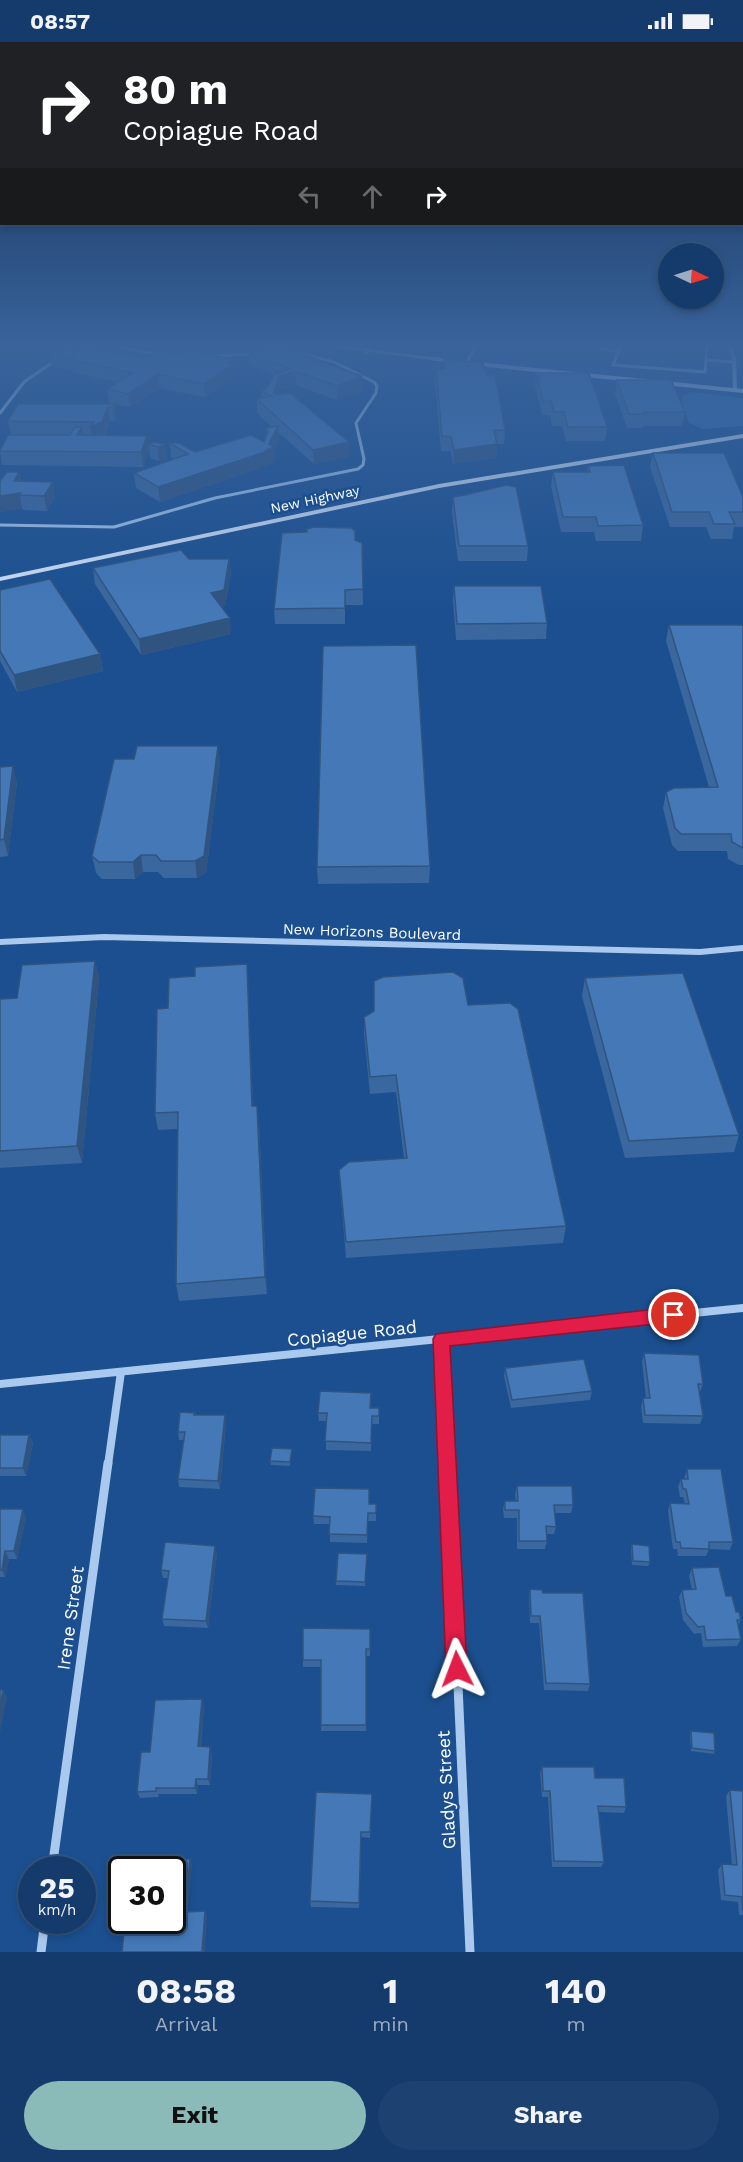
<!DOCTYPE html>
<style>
:root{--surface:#143b6b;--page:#1d4271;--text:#f1f3f6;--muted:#9dadc1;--line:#33557e;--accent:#8bbbb9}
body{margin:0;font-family:"Work Sans",sans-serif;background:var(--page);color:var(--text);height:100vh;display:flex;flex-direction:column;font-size:22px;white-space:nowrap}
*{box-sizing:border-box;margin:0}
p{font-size:20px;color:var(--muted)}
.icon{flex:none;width:33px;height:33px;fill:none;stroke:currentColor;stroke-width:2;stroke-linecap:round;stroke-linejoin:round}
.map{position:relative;height:1910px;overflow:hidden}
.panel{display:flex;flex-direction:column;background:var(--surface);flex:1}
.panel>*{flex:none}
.top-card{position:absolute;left:0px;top:0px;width:744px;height:183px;box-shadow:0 3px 9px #0003,0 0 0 2px var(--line);background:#202124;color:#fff;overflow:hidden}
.needle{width:39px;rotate:94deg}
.buttons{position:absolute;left:658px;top:201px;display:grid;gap:12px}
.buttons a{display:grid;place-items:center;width:66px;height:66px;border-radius:50%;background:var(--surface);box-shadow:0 3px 9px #0003,0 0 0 2px var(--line);font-size:30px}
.speed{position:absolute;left:18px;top:1814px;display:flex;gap:12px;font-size:30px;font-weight:700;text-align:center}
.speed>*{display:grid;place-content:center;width:78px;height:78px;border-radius:50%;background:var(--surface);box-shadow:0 3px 9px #0003,0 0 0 2px var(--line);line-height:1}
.speed small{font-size:15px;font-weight:400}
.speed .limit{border:3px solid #111;border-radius:9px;background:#fff;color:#111}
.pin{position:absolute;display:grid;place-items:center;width:51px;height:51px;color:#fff;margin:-26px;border:3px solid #fff;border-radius:50%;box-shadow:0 2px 6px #0007}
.me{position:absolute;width:66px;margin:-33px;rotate:357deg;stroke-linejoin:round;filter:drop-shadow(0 0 4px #0008)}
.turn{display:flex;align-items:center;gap:21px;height:126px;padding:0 24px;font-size:27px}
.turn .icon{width:78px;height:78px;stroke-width:2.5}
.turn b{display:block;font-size:42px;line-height:51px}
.lanes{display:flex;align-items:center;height:57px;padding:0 24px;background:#0003;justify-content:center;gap:30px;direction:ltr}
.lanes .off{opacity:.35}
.eta{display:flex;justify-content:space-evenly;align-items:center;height:102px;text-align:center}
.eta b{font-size:36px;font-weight:700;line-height:42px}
.primary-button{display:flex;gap:12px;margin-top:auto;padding:12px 24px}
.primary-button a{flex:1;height:69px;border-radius:36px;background:var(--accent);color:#111;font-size:24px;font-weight:700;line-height:69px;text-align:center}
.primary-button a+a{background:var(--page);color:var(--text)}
.status{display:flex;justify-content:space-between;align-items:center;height:42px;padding:0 30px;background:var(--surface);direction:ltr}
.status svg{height:16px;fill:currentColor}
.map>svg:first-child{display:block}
</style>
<div class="status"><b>08:57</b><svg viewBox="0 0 49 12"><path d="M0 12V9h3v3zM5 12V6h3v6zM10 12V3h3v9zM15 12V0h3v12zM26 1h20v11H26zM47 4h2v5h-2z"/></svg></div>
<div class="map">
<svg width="743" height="1910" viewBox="0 0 743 1910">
<rect width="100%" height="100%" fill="#1b4f8f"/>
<path fill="#2e69ad" d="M692,350L743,356V384L703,387L689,381L681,359L683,353Z"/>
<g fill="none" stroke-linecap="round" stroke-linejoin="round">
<path stroke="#a9c9ee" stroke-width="3" d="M115,304L159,313
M621,304L613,323L705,330L707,304
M601,307L619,309
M77,309L91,304
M212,314L254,312
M706,318L734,320
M0,371L24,340L56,318
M0,483L114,485L215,456L358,427L363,423L364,417L356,381L376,351L377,344L374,340L334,320L299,311"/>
<path stroke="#a9c9ee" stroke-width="4" d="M730,304L734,317L735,347
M366,310L372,304
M467,321L475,304"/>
<path stroke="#a9c9ee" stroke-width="6" d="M0,900L104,895L700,910L743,906"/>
<path stroke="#a9c9ee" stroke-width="8" d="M442,1297L448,1423
M0,1342L743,1266
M108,1423L121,1330"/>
<path stroke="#a9c9ee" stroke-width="9" d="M448,1421L470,1910
M52,1827L108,1421
M41,1910L45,1878"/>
<path fill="#d6e6fa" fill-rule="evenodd" d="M326,304H342L467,319L743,347V351L467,323Z
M743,392V396L439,446L0,539V535L439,442Z"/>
</g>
<path fill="#3a679d" d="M409,304H436L432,307Z
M88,308L140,316V314L235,331L233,332V335L205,355L160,346L130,365L115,362L117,376L115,379H110L105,393L147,394L149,408L143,425L2,423L0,407L11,393L8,379L112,362L109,361L107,347L118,340L74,331L73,329L52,324L49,311Z
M249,310L362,348L337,358L296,343L280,348L278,353L349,400V415L314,422L279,391V398L274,408L275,420L269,422V423L160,460L136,446L134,431L174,417L171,415L170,401L195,410L264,400L266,393V386L272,385L257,371V357L261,356V349L267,346L273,333L250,323Z
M444,317L486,333L505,388L504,402H497L496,416L453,422L450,409H441L435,341L436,327H443Z
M536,331L607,385L605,399H566L562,384H552L550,373H542L535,344Z
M617,338L685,370L682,384H643V386H627L615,352Z
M149,402H165L167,417L159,419L150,416Z
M653,411L743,455V485H734L732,497H711L706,485H670L650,425Z
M588,424L643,483L641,499H596L594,490H561L551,444L553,430H587Z
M19,430L21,439L55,455L47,469L23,468L22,466L0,470V439Z
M453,455L528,504L527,519H458L452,470Z
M355,498L362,501L363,563H345V582H275L274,567Z
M189,517H229L231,533L225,564L221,565L231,592L141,613L95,542L93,526Z
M454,544L547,581L546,597L456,598L453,559Z
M0,548L100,612L103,629L17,650L0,619Z
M669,583H743V823H739L728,817L727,809H678L672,803L663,766L666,750L709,745L666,599Z
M220,720L206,831L197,836H164L158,830H143L135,837H102L96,831L92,814Z
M0,725L17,740L8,814L0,815Z
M430,824L429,841L318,842L317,825Z
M95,919L99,936L82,1121L0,1126V957L17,956Z
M247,922L253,1064L259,1081L267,1252L179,1259L176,1242L177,1087L158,1088L155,1071L168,966L195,934Z
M585,936L739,1093L734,1110L625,1116L582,954Z
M468,963L566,1184L563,1201L346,1216L340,1144L339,1128L404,1117L396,1050L370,1052L364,992V975Z
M644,1311L703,1342L700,1350H699L703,1374L700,1382L643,1381L641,1365L643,1356H646L642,1320Z
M505,1326L592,1349L590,1358L511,1366L504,1334Z
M371,1366H379V1382H372L371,1409L326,1408V1379H319L318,1371Z
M195,1371V1373L226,1381L220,1447L179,1445L178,1437L183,1398H179L178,1390Z
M0,1393H29L33,1401L26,1434H0Z
M292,1407L290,1424L271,1423L270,1419Z
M687,1427L733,1500L730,1508L709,1507L706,1514H678L677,1507H673L668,1469L670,1461L685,1462L683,1455H680L678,1445L681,1437H684Z
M517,1444L573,1463L571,1471H555L556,1485L554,1492H546L547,1499L545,1507H517V1476H504L503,1467L505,1459H516L515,1452Z
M369,1462H376V1479H368L367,1501L330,1500V1482H314L313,1474Z
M0,1467L26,1475L17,1517H9L5,1535H0Z
M632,1502L650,1520L648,1524L632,1523L631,1506Z
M217,1511L208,1586L164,1584L162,1577L168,1536H163L161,1528Z
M367,1512L365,1544L336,1543V1539Z
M692,1526L726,1554L741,1578L738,1584L741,1597L737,1604L703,1605L701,1591L694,1592L683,1578L679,1555L682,1548H692L689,1534Z
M530,1547L543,1551L590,1642L588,1649L544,1648L539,1581H530L529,1555Z
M370,1587V1614H366V1689H321V1625H303V1618Z
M204,1664L201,1704L212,1712L210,1743H198L197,1752H158L159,1755L140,1756L137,1750L150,1710Z
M691,1689L715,1709L714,1712L691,1709L690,1692Z
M542,1725L595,1736L626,1765L624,1771L599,1770L604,1820L601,1825H552L548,1755H542L540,1731Z
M730,1748L743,1749V1873H739L738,1860L721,1858L718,1828L722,1822L732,1823L726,1754Z
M372,1752L370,1796L361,1795L359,1866L311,1865L310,1859Z"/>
<path fill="#305480" d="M234,318L235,331L233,332V335L205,355L204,342L228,321Z
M295,329L296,343L280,348L274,364V350L279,334Z
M158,332L160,346L130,365L128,352Z
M362,334V348L337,358V344Z
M115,362L117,376L115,379L113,365Z
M108,365L110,379L104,394L93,399L90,385Z
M82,384L84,398L77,393Z
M278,384L279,398L274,408L275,420L269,422V423L160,460L158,445L269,402Z
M147,394L149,408L143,425L141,410Z
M349,400V415L314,422L313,408Z
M165,402L167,417L159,419L158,405Z
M497,402L496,416L453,422L454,408Z
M19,430L22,445L20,453L22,466L0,470V454L14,439Z
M53,440L55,455L47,469L44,454Z
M229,517L231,533L225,564L212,567L211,551Z
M230,576L231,592L141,613L139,597Z
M100,612L103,629L17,650L14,633Z
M218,704L220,720L206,831L197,836L195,819Z
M13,724L17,740L8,814L4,797Z
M141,813L143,830L135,837L133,820Z
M95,919L99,936L82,1121L77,1104Z
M247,922L248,939L254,1081L252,1064Z
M257,1064L259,1081L267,1252L265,1235Z
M225,1373L226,1381L220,1447L218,1439Z
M29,1393L33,1401L26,1434L23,1426Z
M23,1467L26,1475L17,1517L14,1509Z
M215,1504L217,1511L208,1586L206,1579Z
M5,1509L9,1517L5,1535L2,1528Z
M3,1648L7,1655L0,1691V1665Z
M202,1657L204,1664L200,1710L198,1704Z
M210,1705L212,1712L210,1743L208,1737Z
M196,1737L198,1743L197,1752L195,1746Z
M190,1817L192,1823L187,1875L185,1870Z
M205,1869L207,1874L205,1910H202Z"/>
<path fill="#4478b7" stroke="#305480" stroke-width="1.5" d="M62,304L88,308L92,306L143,316L140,314L147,315L159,308L181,312L190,307L234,318L228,321L232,322L204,342L158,332L128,352L107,347L132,331L130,330L72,318L74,316L49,311Z
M266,304H281L362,334L337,344L295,329L279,334L274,350L277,353L290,351L349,400L313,408L257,357L272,354L261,349L267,346L274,332L291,327L249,310Z
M444,317L483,321L486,333H495L505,388H494L497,402L454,408L451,395L442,394L436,327H445Z
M536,331H589L607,385H568L564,370H554L551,359H543Z
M617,338H671L685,370H644L645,372H629Z
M18,362H115L113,365H108L102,380L90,385L94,380L8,379Z
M82,384L77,393L147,394L141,410L0,409L8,393H70L74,386Z
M278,384L269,402L274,405L266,408L268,409L158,445L134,431L188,412L170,401H179L195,410L251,393L264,400L268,389L266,386Z
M154,400L165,402L158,405L149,402Z
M653,411H724L743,455V470H729L735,482H714L709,470H672Z
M624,423L643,483L598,484L596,475H563L553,430H590L588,424Z
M7,430H19L14,439L53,440L44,454L20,453L21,451L0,454V439Z
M506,443L516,445L528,504H459L453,455L465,453Z
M313,485L351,486L355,489V498L362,501L363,547L345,548V566L274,567L282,491L307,490V487Z
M181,508L189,517H229L224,548L211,551L230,576L139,597L93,526Z
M50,537L100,612L14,633L0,609V548Z
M454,544H541L547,581L457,582Z
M669,583H743V806L732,800L731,792H681L675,786L666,750L674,746L718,745Z
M416,603L430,824L317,825L323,604Z
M137,704H218L204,814L195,819H161L156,813H141L133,820H99L92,814L114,717H134Z
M13,724L4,797L0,798V725Z
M95,919L77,1104L0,1109V957L17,956L22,923Z
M247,922L252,1064H257L265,1235L176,1242L178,1070L155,1071L157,967L168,966L169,936L195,934V925Z
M453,930L463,936L468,963L510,961L518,967L566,1184L346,1200L339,1128L349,1120L407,1116L396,1033L370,1035L364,975L374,969V939L383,935Z
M683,931L739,1093L629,1099L585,936Z
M644,1311L699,1313L703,1342H698L703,1374L645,1373L643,1356H650Z
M584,1317L592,1349L512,1358L505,1326Z
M320,1349L371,1351L370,1366H379V1374H372L371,1401L325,1399L327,1371H318Z
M180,1370L195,1371L194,1373H225L218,1439L178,1437L185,1390H178Z
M0,1393H29L23,1426H0Z
M272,1406L292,1407L290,1420L270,1419Z
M687,1427H721L733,1500H709V1507L681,1506L680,1500H676L670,1461L689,1462L686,1447H683L681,1437H688Z
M517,1444H572L573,1463H554L556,1485L546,1484L547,1499H519V1468H505V1459H518Z
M315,1446L369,1447V1462H376V1471H368L367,1493L329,1492L330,1475L313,1474Z
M0,1467H23L14,1509H5L2,1528H0Z
M165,1500L215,1504L206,1579L162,1577L169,1529L161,1528Z
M632,1502L649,1504L650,1520L633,1519Z
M338,1511L367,1512L365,1540L336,1539Z
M719,1525L726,1554H732L736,1570H739L741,1578H737L741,1597L706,1598L704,1584L698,1585L686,1571L682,1548L696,1547L692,1526Z
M530,1547L542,1548L543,1551H583L590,1642L546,1641L540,1574H531Z
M303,1586L370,1587V1607H366V1683H321V1618H303Z
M0,1648H3L0,1665Z
M202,1657L198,1704L210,1705L208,1737H196L195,1746H156V1749L137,1750L141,1710H150L155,1658Z
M691,1689L714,1691L715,1709L692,1706Z
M542,1725H594L595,1736H624L626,1765L598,1764L604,1820L554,1819L550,1749H543Z
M730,1748L743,1749V1868L742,1855L725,1853L722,1822L737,1823Z
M316,1750L372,1752L370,1790H361L359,1861L310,1859Z
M139,1817H190L185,1870L205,1869L202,1910H122L125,1880H131L132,1878H172V1827H137Z"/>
<linearGradient id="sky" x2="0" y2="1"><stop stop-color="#0f2b4f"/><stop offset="0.53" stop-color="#39639b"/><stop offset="1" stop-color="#39639b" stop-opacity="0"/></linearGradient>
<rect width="743" height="571" fill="url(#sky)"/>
<path fill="#e11d48" stroke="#92132f" stroke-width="1.5" d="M674,1265L679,1268L682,1273L679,1278L674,1280L450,1304L467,1627L464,1634L457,1637L449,1634L446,1627L433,1297L436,1292Z"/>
<g text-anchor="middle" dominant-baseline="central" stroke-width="5" stroke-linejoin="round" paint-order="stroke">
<g font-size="14" fill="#fff" stroke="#1b4f8f">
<text transform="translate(315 457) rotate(-12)">New Highway</text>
</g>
<g font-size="15" fill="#fff" stroke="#1b4f8f">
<text transform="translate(372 890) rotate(2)">New Horizons Boulevard</text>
</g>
<g font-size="18" fill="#fff" stroke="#1b4f8f">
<text transform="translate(352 1291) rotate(-6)">Copiague Road</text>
<text transform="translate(70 1576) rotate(-82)">Irene Street</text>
<text transform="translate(446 1748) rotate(-93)">Gladys Street</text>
</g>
</g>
</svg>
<div class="buttons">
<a><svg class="needle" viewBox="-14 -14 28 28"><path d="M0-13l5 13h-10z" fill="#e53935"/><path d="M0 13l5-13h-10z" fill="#9dadc1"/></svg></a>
</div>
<div class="speed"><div>25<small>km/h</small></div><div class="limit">30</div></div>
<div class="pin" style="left:674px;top:1273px;background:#d93025"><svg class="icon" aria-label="arrive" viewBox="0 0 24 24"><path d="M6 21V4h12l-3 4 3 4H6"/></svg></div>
<svg class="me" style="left:457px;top:1627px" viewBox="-20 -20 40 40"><path d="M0-17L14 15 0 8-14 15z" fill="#e11d48" stroke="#fff" stroke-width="4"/></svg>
<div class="top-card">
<div class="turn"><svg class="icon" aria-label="right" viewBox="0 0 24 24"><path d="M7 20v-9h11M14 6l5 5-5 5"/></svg><div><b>80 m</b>Copiague Road</div></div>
<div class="lanes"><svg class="icon off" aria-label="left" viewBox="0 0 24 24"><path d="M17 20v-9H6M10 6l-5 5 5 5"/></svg><svg class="icon off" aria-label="ahead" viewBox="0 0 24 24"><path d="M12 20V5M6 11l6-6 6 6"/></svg><svg class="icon" aria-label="right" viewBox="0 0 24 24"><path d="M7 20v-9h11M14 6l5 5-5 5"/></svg></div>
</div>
</div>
<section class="panel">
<div class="eta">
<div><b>08:58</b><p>Arrival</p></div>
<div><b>1</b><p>min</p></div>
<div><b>140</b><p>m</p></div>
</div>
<div class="primary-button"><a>Exit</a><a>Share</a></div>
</section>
